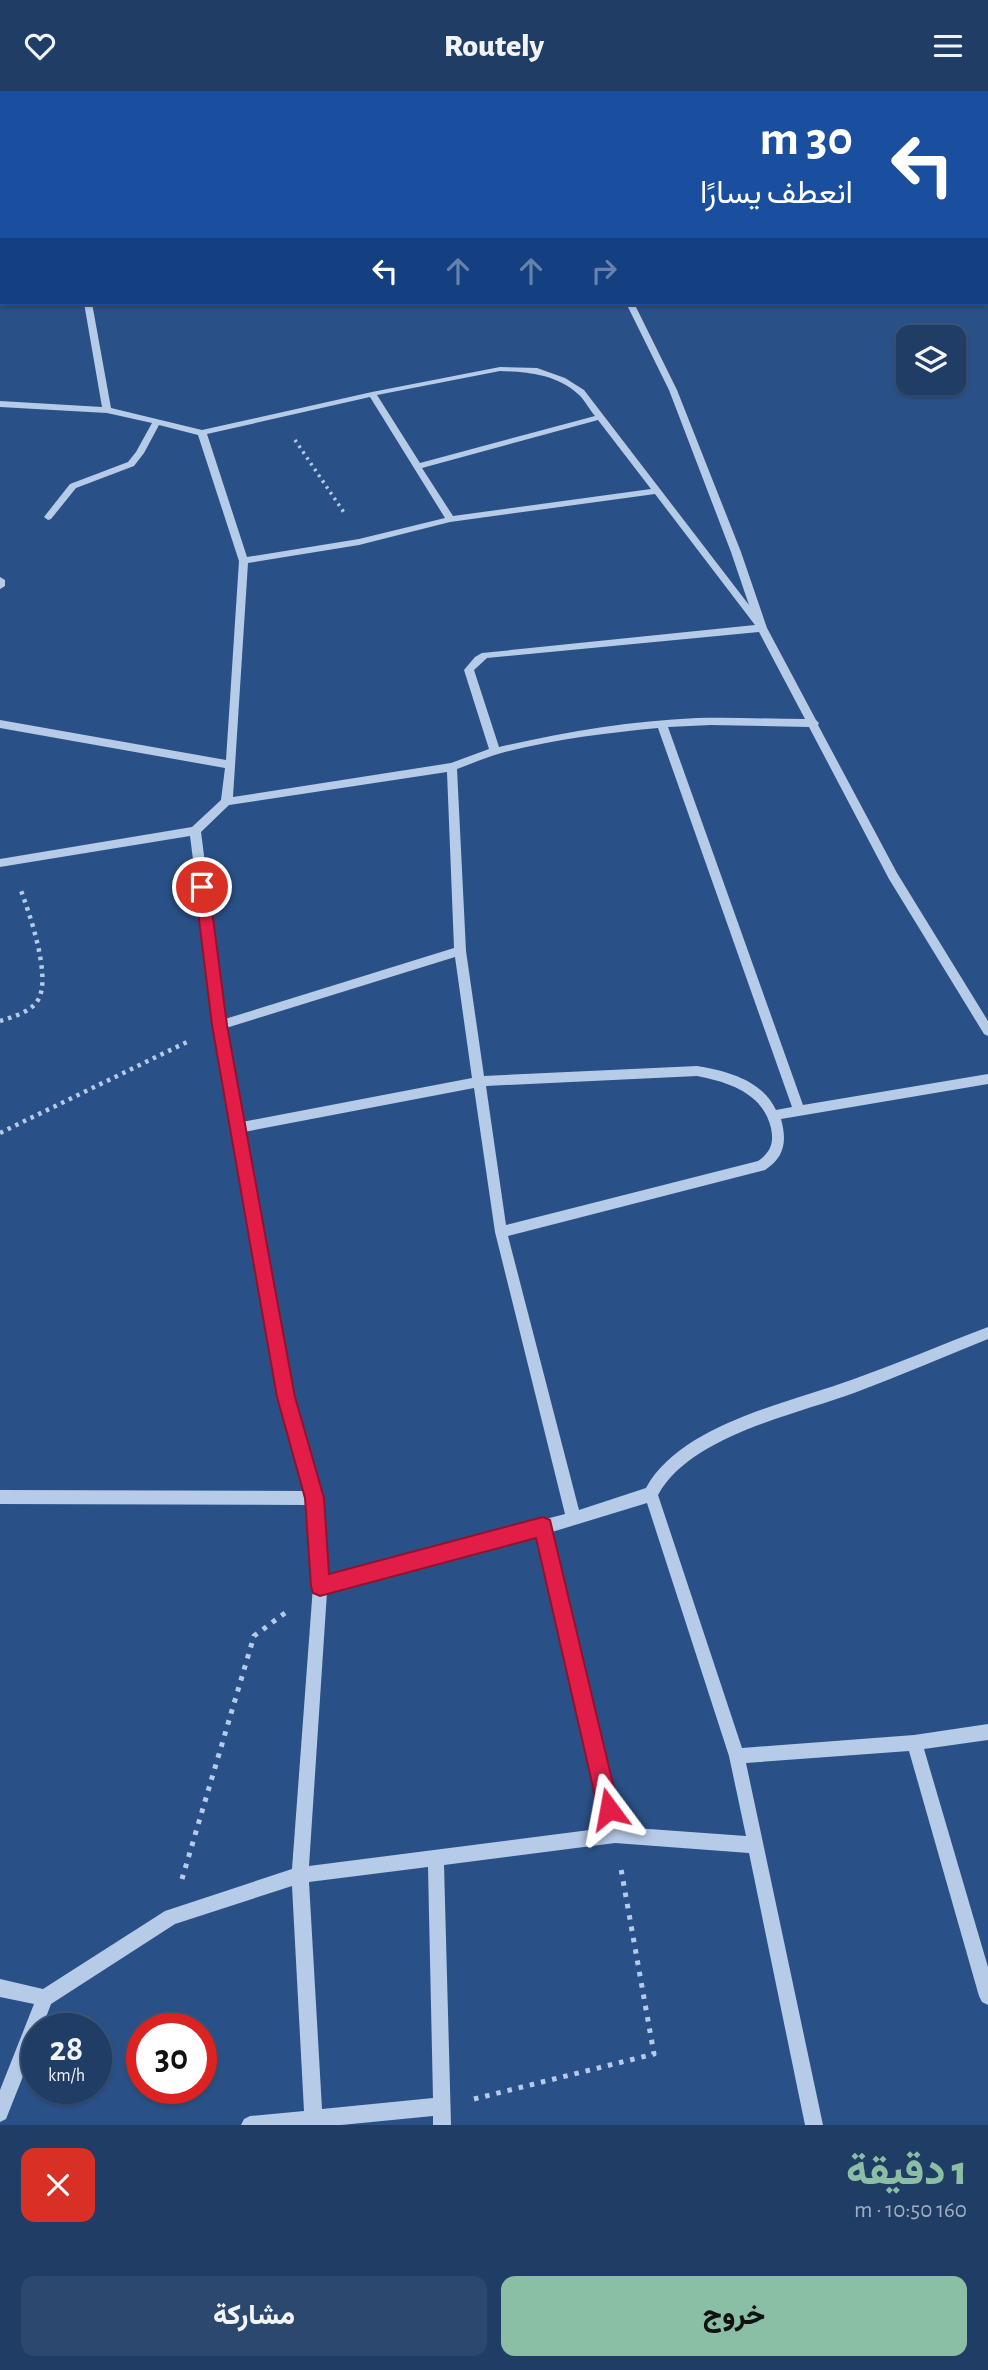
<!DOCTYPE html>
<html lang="ar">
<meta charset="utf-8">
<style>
:root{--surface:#203d65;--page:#2d486e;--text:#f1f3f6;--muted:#a2aebf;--line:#3d5679;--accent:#8abfa5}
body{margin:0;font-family:"Alegreya Sans",Vazirmatn,sans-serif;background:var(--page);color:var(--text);direction:rtl;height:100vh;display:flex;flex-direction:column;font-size:26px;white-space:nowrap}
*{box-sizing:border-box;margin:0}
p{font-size:23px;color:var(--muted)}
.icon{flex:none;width:38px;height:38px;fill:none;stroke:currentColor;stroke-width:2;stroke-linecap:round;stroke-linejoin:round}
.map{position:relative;height:2034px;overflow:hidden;direction:ltr}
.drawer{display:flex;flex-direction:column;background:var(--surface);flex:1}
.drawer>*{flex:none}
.hud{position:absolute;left:0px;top:0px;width:989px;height:214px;box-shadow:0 2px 5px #0004,0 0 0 2px var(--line);direction:rtl;background:#1a4fa0;color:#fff;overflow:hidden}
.controls{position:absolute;left:896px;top:234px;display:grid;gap:14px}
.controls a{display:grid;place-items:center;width:70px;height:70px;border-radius:14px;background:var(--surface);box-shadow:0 2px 5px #0004,0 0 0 2px var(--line);font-size:35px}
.speed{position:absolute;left:21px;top:1922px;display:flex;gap:14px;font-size:35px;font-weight:700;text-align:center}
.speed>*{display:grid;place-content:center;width:91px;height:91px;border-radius:50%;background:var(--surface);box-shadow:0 2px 5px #0004,0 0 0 2px var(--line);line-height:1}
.speed small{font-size:18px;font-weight:400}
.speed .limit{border:10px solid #d22;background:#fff;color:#111}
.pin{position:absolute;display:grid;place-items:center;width:60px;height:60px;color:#fff;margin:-30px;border:4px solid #fff;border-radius:50%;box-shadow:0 2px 7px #0007}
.me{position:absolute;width:77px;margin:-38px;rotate:347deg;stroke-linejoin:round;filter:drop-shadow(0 0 5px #0008)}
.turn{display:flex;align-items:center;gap:24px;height:147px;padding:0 21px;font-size:32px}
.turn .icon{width:91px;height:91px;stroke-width:2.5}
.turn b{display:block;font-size:49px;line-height:60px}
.lanes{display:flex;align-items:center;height:66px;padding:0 21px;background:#0003;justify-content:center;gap:35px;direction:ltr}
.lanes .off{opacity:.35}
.round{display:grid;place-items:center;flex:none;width:74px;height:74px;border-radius:14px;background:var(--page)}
.overview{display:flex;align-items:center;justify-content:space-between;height:119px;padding:0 21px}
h1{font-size:42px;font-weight:800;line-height:52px;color:var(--accent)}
.primary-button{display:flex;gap:14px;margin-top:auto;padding:14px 21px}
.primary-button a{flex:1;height:80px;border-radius:14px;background:var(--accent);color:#111;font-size:28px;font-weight:800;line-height:80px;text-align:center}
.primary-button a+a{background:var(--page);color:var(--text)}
header{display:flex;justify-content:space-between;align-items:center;height:91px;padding:0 21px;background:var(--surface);font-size:32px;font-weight:800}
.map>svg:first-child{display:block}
</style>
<header><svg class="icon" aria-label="menu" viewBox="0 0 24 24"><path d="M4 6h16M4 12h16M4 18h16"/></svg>Routely<svg class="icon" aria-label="heart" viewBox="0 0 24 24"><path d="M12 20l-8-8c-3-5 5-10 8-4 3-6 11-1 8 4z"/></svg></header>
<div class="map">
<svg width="988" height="2034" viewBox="0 0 988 2034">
<rect width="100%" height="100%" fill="#2a5187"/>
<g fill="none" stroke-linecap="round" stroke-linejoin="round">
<path stroke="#b6cbe8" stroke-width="3.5" stroke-dasharray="2.5 4.5" stroke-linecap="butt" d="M295,349L345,423"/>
<path stroke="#b6cbe8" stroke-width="4.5" stroke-dasharray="3.5 5" stroke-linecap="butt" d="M0,930C12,926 31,921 38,909C52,886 29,821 20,797
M0,1042L191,949"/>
<path stroke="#b6cbe8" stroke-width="5" stroke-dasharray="4.5 7" stroke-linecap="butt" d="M182,1788L254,1545L285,1522
M474,2008L654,1963L621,1778"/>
<path fill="#b6cbe8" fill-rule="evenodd" d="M642,0H670L668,2H639Z
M898,0H905L906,2H899Z
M987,102H988V107H987Z
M84,212H92L111,317L202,339L372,301L500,276L537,277L565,287L584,299L749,514L731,461L669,299L626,212H634L677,299L741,461L767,537L816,629L819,632L818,634L897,782L988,930V945L984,943L889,788L809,636L711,634L668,636L803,1014L988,983V993L781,1028C787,1050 785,1066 765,1079L508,1145L579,1419L646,1397C681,1333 789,1312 854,1288C899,1272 943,1253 988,1236V1248C943,1266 899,1285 854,1302C794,1324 690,1345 658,1404L742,1657L914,1644L988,1633V1649L924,1658L988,1876V1914L982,1911L979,1905L909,1660L746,1672L823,2034H805L749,1762L615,1752L444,1774L451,2034H433V2025L341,2034H241L244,2028L250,2025L304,2020L292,1795L175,1833L51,1913L42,1937H37V1950L6,2028L0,2031V1999L34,1913L0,1906V1888L43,1898L165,1820L292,1778L313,1495L307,1414L0,1413V1399L305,1400L280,1306L231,1037L214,934L190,745L0,776V768L192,736L221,709L225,677L0,637V629L226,669L239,470L198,344L159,334L144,362L134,375L76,397L51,428L48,429L44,426L70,393L128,371L136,361L152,332L107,322L0,316V310L102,316ZM500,280C527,281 556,283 578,303C584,308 589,318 595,325L420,372L377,304ZM370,306L445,427L359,448L247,466L207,343ZM598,329L651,398L453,425L422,377ZM655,403L755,534L482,562L475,566L464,579L489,658L451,672L233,706L248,472L359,454L450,431ZM759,541L805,628C769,628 733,626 697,627C630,630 564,641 499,656L474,579L487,567ZM658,637L792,1016L776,1019C762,989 727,980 697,975L484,985L466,860L457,678C471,673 484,667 498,663C549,649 605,642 658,637ZM447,681L454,857L225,928L201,741L229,714ZM455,866L472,987L242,1031L226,937ZM697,985C728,991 763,1002 771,1037C774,1052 771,1061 758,1070L506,1134L486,995ZM474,997L495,1141L565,1423L327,1486L321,1407L294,1306L244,1041ZM647,1412L729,1665L746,1745L621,1736L552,1441ZM538,1445L605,1737L309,1775L327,1501ZM428,1776L433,2007L322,2018L309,1791Z
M0,486L5,489V495L0,498Z"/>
</g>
<path fill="#e11d48" stroke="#92132f" stroke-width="2" d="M202,790L209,796L227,934L275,1198L295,1306L324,1407L329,1483L543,1426L550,1429L619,1718L616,1726L609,1729L601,1726L598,1718L536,1447L320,1505L313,1502L311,1495L305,1407L277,1306L258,1198L212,934L195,796Z"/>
</svg>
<div class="controls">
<a><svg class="icon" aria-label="layers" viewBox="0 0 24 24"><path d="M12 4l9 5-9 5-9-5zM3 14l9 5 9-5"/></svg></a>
</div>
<div class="speed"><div>28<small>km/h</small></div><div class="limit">30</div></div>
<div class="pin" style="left:202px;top:796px;background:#d93025"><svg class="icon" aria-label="arrive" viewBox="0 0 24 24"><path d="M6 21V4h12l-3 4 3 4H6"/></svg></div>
<svg class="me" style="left:609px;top:1718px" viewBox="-20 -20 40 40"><path d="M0-17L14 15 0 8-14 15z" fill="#e11d48" stroke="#fff" stroke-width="4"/></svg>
<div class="hud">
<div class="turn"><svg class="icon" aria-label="left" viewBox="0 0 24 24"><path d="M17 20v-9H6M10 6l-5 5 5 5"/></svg><div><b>30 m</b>انعطف يسارًا</div></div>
<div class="lanes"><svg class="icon" aria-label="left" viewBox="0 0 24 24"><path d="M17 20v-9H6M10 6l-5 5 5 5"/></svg><svg class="icon off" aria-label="ahead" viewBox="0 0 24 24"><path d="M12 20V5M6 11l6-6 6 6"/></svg><svg class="icon off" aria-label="ahead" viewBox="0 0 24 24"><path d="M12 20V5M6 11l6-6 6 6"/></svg><svg class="icon off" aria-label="right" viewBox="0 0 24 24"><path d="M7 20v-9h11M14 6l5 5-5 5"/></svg></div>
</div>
</div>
<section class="drawer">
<div class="overview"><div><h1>1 دقيقة</h1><p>160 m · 10:50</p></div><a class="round" style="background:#d93025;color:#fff"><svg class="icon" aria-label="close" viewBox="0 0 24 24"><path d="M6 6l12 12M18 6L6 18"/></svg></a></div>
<div class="primary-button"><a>خروج</a><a>مشاركة</a></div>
</section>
